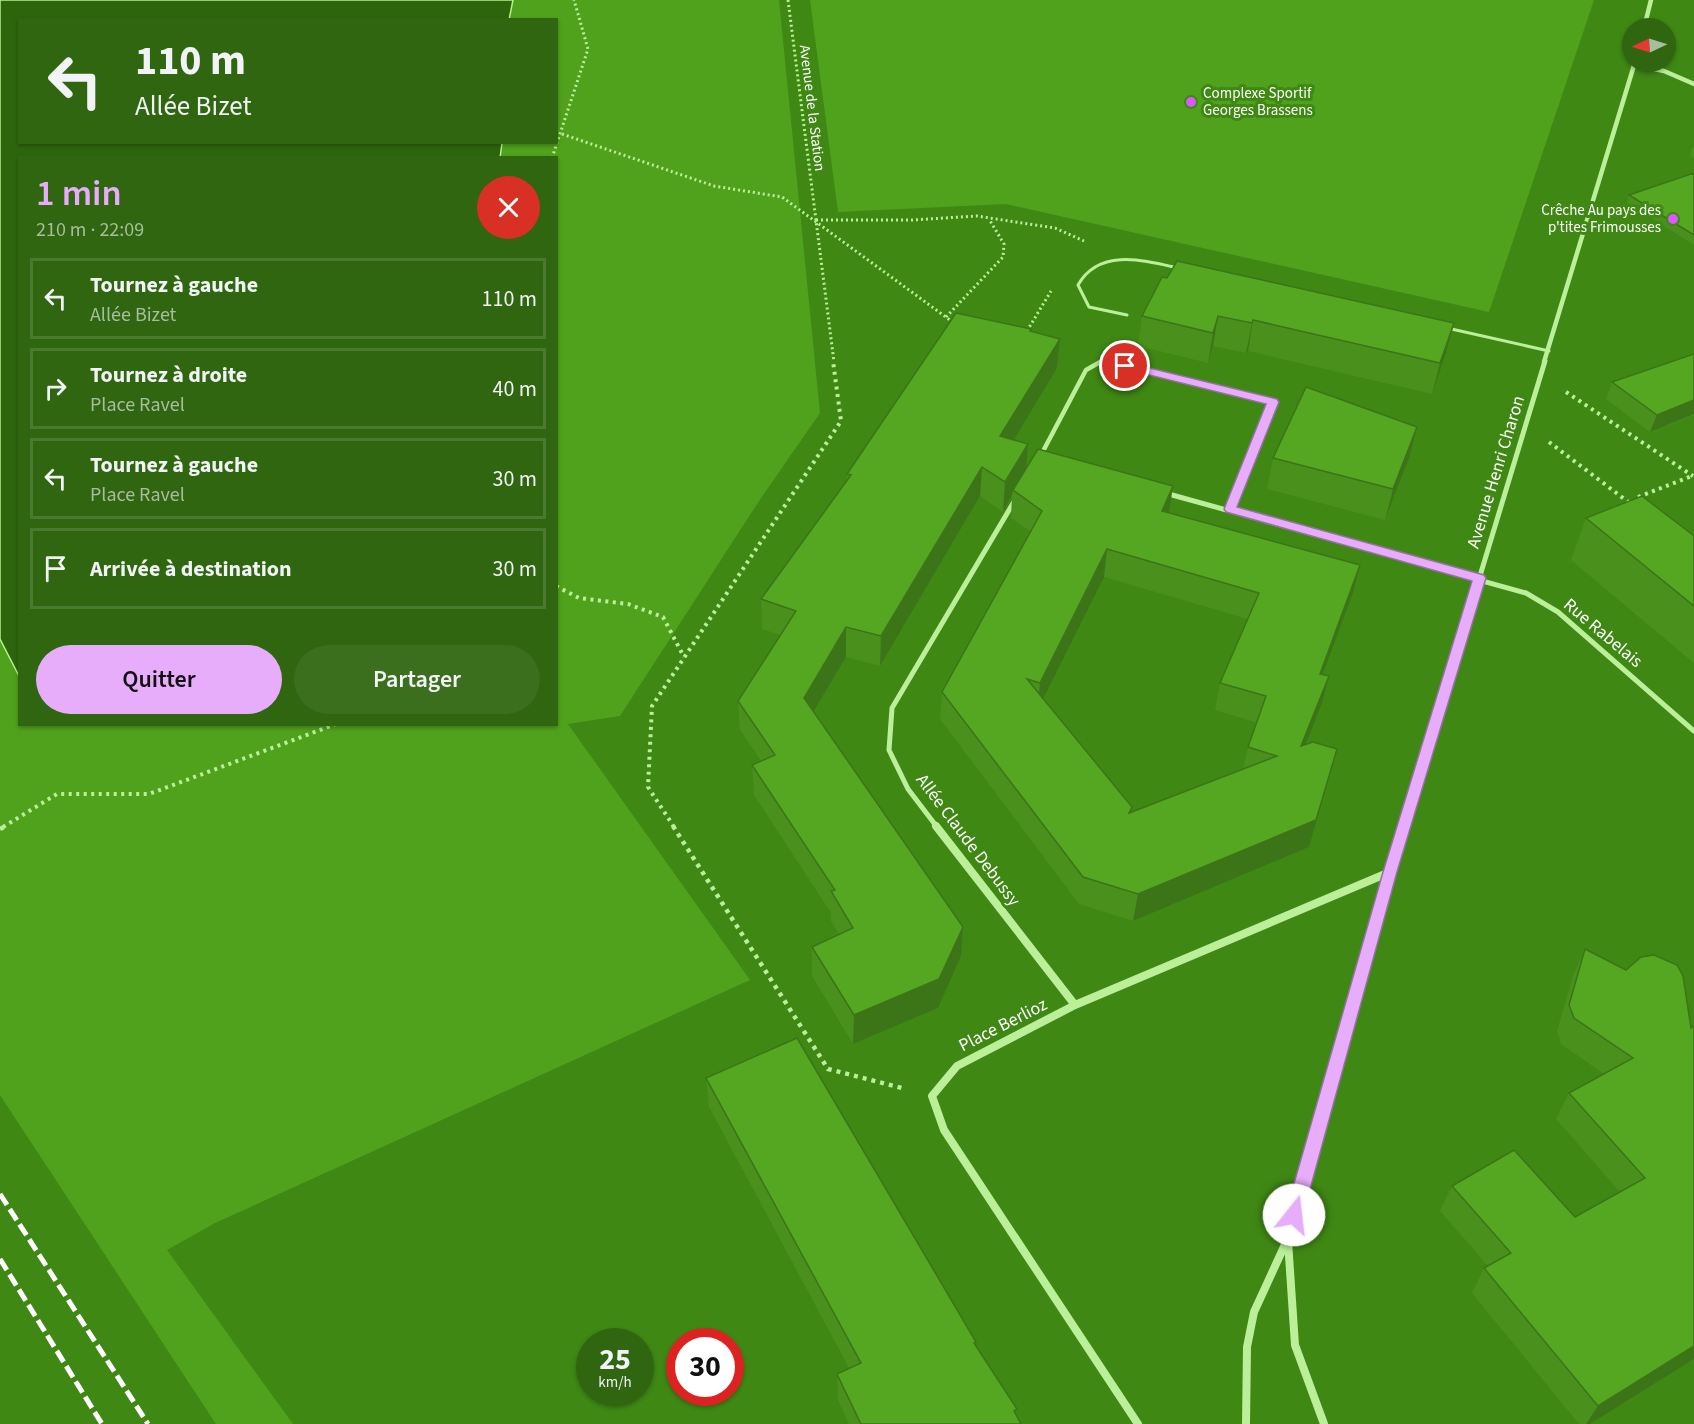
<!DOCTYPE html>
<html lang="fr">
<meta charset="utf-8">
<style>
:root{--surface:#2f660f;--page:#3b6e1d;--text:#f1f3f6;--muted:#a7bd9e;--line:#4a7a2f;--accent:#e7adfa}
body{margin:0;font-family:"Source Sans 3",sans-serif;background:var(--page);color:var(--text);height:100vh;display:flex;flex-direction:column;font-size:22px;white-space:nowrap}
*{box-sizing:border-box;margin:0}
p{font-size:20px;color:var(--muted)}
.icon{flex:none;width:33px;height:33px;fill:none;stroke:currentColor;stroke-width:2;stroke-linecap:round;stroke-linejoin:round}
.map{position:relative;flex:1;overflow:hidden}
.sheet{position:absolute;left:18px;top:156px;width:540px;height:570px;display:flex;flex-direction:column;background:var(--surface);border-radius:0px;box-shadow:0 2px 4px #0004}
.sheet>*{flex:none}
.top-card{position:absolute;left:18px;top:18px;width:540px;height:126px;border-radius:0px;box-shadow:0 2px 4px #0004;background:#2f660f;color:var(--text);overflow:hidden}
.needle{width:39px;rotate:266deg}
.fabs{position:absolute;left:1622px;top:18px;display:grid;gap:12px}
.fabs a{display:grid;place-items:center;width:54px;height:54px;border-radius:50%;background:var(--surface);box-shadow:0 2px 4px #0004;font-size:30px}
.speed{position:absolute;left:576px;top:1328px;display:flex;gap:12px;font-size:30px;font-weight:700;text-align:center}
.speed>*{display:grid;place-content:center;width:78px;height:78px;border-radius:50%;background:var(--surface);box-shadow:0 2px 4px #0004;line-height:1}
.speed small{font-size:15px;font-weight:400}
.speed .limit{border:9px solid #d22;background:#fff;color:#111}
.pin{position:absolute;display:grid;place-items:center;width:51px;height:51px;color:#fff;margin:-26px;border:3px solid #fff;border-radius:50%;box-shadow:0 2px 6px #0007}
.me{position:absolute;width:66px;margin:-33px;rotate:16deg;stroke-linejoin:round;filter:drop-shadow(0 0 4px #0008)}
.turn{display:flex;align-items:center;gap:21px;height:126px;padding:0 18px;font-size:27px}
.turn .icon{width:78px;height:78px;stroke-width:2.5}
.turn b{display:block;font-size:42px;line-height:51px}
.round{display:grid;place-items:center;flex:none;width:63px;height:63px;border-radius:32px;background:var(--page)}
.head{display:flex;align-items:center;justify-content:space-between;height:102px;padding:0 18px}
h1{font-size:36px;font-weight:600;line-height:45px;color:var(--accent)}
.button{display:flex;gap:12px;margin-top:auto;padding:12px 18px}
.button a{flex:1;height:69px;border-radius:36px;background:var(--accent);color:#111;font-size:24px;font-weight:600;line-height:69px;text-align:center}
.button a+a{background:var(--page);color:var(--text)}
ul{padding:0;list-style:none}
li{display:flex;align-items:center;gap:18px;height:81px;margin:0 12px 9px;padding:0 6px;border:3px solid var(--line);border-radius:0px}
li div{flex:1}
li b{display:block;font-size:22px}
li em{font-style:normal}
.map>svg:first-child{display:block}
</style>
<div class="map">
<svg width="1694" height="1424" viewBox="0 0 1694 1424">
<rect width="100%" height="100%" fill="#3f8814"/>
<path fill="#50a21c" d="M513,0H779L820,413L759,501L620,716L568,724L750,980L215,1223L167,1250L293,1424H216L0,1095V639L19,676L20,724H556V158L500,157L502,143L556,142V20L509,19Z
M810,0H1594L1489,312L1006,204L838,212Z"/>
<path fill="#2d650c" stroke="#b5f28c" stroke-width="1.5" d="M0,0H513L509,20H20V142L502,143L500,158H20L19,676L0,639Z"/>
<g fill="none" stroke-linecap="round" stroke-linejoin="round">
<path stroke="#bbef9a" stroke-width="3" stroke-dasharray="2 3" stroke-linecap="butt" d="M788,0L834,362
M562,134L714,186L782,197L954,323
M552,158L588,49L574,0
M816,220H912L977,216L1055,228L1084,241
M946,317L1003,257L1004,244L989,219
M1027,331L1051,291"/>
<path stroke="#bbef9a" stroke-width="4" stroke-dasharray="3 4.5" stroke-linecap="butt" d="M1566,392L1693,476
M1549,442L1631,504
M1638,497L1692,476
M556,586L579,598L628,604L663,617L684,657
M3,827L57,794H149L336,724
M674,827L648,787L652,706L841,421L833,361"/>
<path stroke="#bbef9a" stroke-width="4.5" stroke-dasharray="4 5" stroke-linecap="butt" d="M673,826L828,1069L906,1089
M0,829L6,826"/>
<path stroke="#bbef9a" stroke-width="3" d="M1127,315L1089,307L1078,285C1099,248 1143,260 1178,268
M1447,328L1549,351
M1099,362L1103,360L1112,362"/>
<path stroke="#bbef9a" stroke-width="4.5" d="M1106,361L1273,402L1230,509
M1041,455L1086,370L1102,361"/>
<path stroke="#bbef9a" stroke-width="4.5" d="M1644,28L1651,0
M1634,65L1664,71L1694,84
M1544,362L1635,62"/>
<path stroke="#bbef9a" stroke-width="5" d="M1165,493L1526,593L1558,612L1694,731
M937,827L908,789L889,750L892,708L1015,500
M1404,827L1545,361"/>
<path stroke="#bbef9a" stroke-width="8" d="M936,826L1075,1005
M1288,1241L1295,1345L1324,1424
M1138,1424L944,1130L932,1096L957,1066L1075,1005L1390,872
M1246,1424L1247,1347L1254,1312L1288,1238L1404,826"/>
<path stroke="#fff" stroke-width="5" stroke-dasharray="13 5" stroke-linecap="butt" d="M0,1194L148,1424
M0,1259L102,1424"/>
</g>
<path fill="#49901d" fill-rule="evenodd" d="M1694,147V158L1690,156L1692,148Z
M1694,173V245L1627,203L1629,195Z
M1162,277L1446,353L1432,394L1248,351L1246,353L1213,346L1208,363L1138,346L1142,316Z
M1031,331L1060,339L1057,368L1013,440L1028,444L1026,469L1169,513L1353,593L1323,675L1329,676L1322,703L1305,745L1337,749L1309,847L1133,921L1079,904L940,719L942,692L1031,532L1011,518L1012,495L1003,512L980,496L880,666L846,657L814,712L961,956L938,1008L853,1044L812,976V947L839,934L831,921V913L754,795L752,765L761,761L740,730L738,701L780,635L762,629L761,599L847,480V474ZM1104,577L1248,619L1220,683L1215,710L1257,723L1248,747L1243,769L1131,812L1043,698Z
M1694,354V415L1650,432L1606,399L1612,382Z
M1273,458H1409L1385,520L1267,489Z
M1586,518L1694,536V663L1571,560Z
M1585,949L1626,970L1694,1359L1590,1424H1579L1472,1293L1484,1268L1488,1266L1440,1211L1452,1186L1575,1217L1620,1192L1556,1119L1569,1093L1604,1074L1561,1044L1557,1031L1573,976Z
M706,1078L975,1346L1021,1424H849L838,1400L837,1374L849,1368L709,1107Z"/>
<path fill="#3c7518" d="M1218,316L1213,346L1208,363L1213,333Z
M1253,320L1248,351L1246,353L1252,323Z
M1454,323L1446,353L1432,394L1440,363Z
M1060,339L1057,368L998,466L1000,436Z
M1694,400V414L1650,432L1657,415Z
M1417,427L1409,458L1385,520L1393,489Z
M1028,444L1026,473L1013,490L1012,495L1003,512L1005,482Z
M982,467L980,496L880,666L881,636Z
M1173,486L1169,513L1162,511Z
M1107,549L1104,577L1037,711L1040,683Z
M1360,565L1353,593L1313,701L1320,674Z
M846,627V657L804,728V698Z
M1329,676L1322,703L1294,774L1301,746Z
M1337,749L1309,847L1133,921L1138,894Z
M963,927L961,956L938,1008L853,1044L854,1015Z
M1694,1346V1359L1590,1424H1586L1598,1406Z"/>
<path fill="#55a722" stroke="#3c7518" stroke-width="1.5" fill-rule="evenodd" d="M1694,173V235L1629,195Z
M1177,261L1454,323L1440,363L1253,320L1252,323L1218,316L1213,333L1142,316L1162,277L1167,278Z
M956,313L1031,329L1030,331L1060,339L1000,436L1028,444L1005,482L982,467L881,636L846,627L804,698L963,927L939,979L854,1015L812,947L853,928L831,891L835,890L752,765L775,755L738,701L796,611L761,599L851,475L847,474Z
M1694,354V400L1657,415L1612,382Z
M1306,387L1417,427L1393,489L1273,458Z
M1038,449L1173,486L1162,511L1360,565L1320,674L1329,676L1301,746L1313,742L1337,749L1316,820L1138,894L1083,877L942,692L1042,511L1013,490ZM1107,549L1259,593L1220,683L1266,696L1248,747L1277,756L1129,813L1132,807L1027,679L1040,683Z
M1642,496L1694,536V606L1586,518Z
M1585,949L1626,970L1641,957L1654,955L1677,965L1683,976L1691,1028L1694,1026V1346L1598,1406L1484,1268L1511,1253L1452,1186L1514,1150L1575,1217L1645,1178L1569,1093L1633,1058L1574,1018L1569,1005Z
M797,1038L976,1342L974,1343L1017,1409L1014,1411L1021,1424H861L837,1374L861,1363L706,1078Z"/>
<path fill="#e7adfa" stroke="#9670a2" stroke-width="1.5" d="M1125,362L1277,399L1279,402L1237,507L1484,575L1486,578L1397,872L1303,1215L1300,1220L1294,1222L1288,1220L1285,1215L1383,872L1472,581L1226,512L1224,509L1266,404L1121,368V363Z"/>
<g fill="#da58ff" stroke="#3f8814" stroke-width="2">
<circle cx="1191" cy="102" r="6"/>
<circle cx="1673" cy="219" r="6"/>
</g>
<g text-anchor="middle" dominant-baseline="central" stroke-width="6" stroke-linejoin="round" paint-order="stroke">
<g font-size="15" fill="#fff" stroke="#3f8814" text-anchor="start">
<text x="1203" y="93">Complexe Sportif<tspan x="1203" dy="17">Georges Brassens</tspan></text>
<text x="1661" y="210" text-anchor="end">Crêche Au pays des<tspan x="1661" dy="17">p'tites Frimousses</tspan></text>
</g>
<g font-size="15" fill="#fff" stroke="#3f8814">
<text transform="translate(812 108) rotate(83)">Avenue de la Station</text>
</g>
<g font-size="18" fill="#fff" stroke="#3f8814">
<text transform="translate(1496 472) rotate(-73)">Avenue Henri Charon</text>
<text transform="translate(1603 633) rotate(40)">Rue Rabelais</text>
<text transform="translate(968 840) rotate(53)">Allée Claude Debussy</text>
<text transform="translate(1003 1025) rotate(-27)">Place Berlioz</text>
</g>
</g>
</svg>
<div class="fabs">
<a><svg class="needle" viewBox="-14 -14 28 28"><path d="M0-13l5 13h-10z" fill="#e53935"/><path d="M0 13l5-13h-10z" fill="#a7bd9e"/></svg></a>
</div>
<div class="speed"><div>25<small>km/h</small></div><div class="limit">30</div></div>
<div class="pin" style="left:1125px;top:366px;background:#d93025"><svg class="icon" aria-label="arrive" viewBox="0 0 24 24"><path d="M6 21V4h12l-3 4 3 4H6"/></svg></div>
<svg class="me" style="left:1294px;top:1215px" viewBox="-20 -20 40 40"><circle r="19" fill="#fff"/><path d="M0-13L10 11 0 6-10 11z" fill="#e7adfa"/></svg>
<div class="top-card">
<div class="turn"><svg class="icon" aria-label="left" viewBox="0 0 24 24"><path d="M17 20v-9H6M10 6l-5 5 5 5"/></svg><div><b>110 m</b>Allée Bizet</div></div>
</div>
<section class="sheet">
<div class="head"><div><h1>1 min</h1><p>210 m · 22:09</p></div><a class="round" style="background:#d93025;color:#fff"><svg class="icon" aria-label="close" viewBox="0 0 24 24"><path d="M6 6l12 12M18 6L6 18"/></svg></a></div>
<ul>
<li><svg class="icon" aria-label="left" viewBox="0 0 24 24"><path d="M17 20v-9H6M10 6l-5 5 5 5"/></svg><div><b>Tournez à gauche</b><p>Allée Bizet</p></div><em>110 m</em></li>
<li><svg class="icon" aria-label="right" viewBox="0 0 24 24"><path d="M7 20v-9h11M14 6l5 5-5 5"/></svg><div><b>Tournez à droite</b><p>Place Ravel</p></div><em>40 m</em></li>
<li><svg class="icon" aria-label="left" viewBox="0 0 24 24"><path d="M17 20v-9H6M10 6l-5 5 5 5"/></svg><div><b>Tournez à gauche</b><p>Place Ravel</p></div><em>30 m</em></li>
<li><svg class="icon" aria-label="arrive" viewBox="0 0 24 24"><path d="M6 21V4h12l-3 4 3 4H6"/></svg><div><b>Arrivée à destination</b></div><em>30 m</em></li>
</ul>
<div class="button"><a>Quitter</a><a>Partager</a></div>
</section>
</div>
